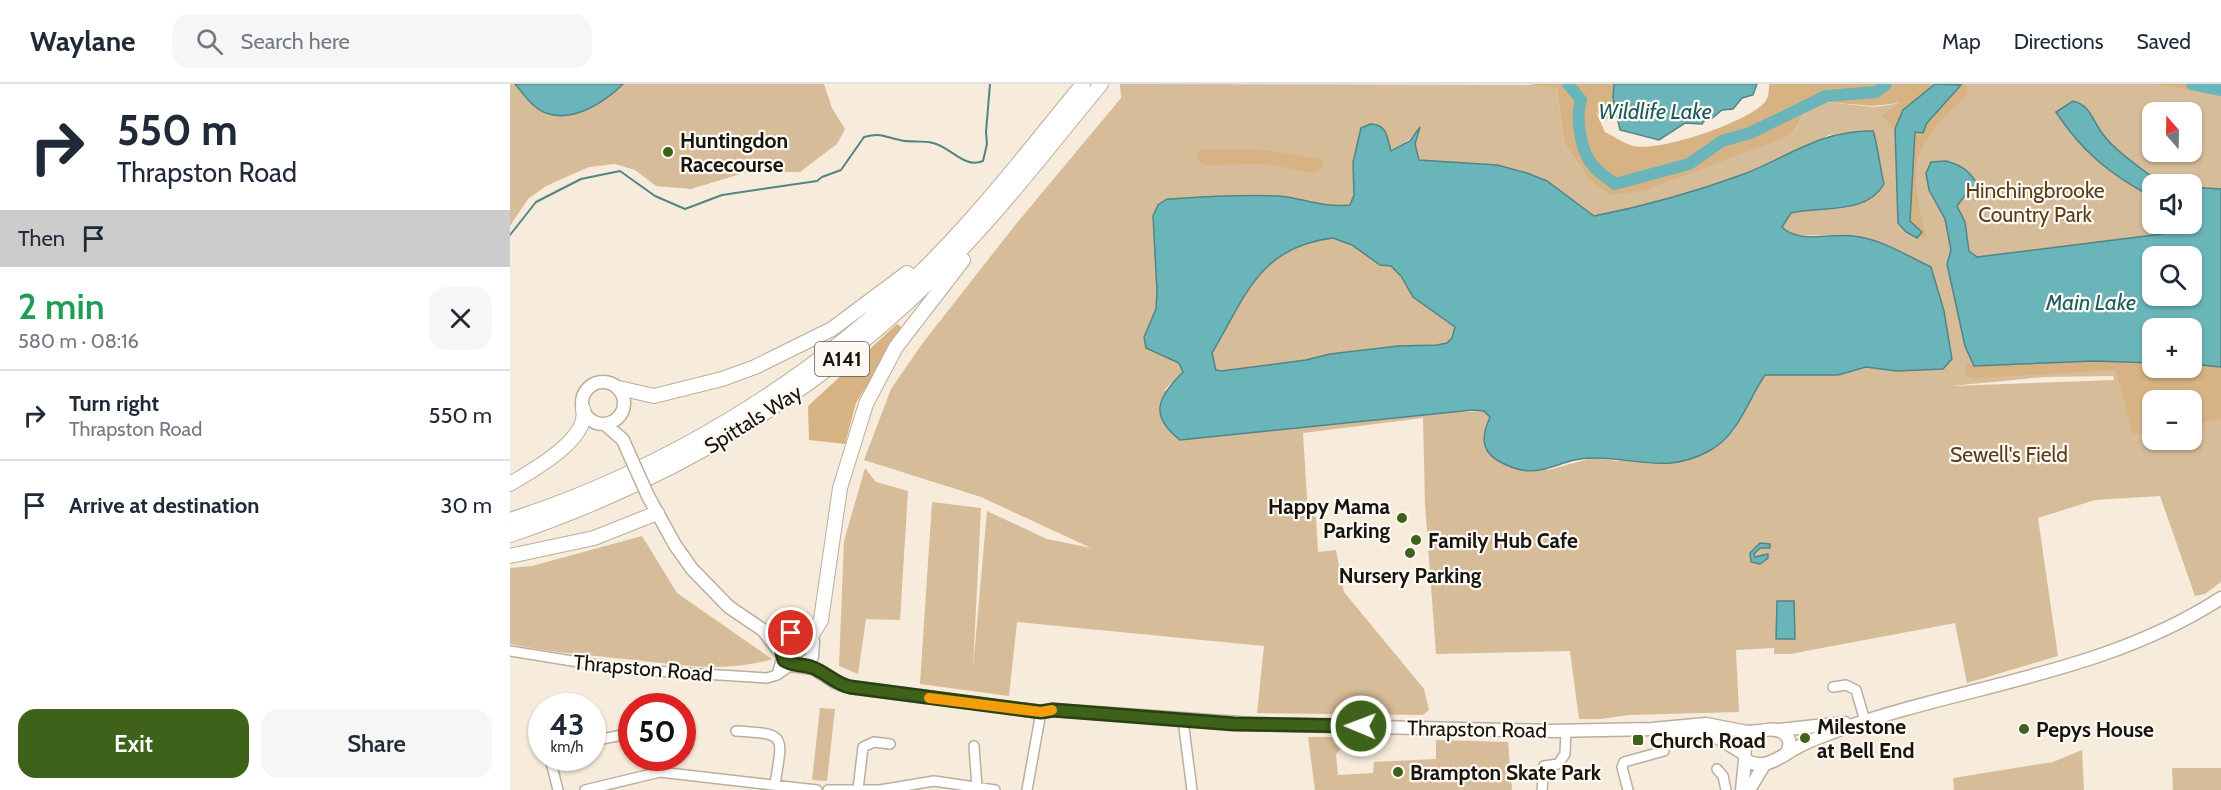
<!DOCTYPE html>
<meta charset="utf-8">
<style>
:root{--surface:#fff;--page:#f6f6f7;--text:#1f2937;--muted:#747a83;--line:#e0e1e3;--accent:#3f621a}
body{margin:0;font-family:Cabin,sans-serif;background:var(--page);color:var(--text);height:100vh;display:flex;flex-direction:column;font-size:22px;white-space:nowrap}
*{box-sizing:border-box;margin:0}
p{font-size:20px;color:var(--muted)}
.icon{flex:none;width:33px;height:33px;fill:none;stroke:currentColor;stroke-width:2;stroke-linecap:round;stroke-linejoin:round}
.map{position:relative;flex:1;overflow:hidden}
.drawer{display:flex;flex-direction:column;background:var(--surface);width:510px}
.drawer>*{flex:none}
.hud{background:#fff;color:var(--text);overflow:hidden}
.needle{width:39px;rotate:340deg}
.fabs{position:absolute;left:1632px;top:18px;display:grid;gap:12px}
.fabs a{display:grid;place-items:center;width:60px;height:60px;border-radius:12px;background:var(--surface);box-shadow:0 2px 4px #0004;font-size:30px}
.speed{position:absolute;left:18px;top:609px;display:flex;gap:12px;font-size:30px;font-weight:700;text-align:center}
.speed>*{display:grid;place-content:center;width:78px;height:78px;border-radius:50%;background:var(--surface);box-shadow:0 2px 4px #0004;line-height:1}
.speed small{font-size:15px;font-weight:400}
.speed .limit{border:9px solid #d22;background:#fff;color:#111}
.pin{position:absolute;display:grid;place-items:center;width:51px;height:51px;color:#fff;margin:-26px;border:3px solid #fff;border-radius:50%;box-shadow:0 2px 6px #0007}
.me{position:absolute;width:66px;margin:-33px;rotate:271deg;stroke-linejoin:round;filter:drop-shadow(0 0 4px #0008)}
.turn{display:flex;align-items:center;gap:21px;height:126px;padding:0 18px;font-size:27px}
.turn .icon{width:78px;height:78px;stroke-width:2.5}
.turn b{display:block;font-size:42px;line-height:51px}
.then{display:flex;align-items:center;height:57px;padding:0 18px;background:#0003;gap:12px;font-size:22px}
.round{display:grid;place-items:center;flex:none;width:63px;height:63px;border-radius:18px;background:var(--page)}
.headline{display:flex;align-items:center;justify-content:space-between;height:102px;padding:0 18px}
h1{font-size:36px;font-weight:600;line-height:45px;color:#1e9e55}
.primary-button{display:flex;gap:12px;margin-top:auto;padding:12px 18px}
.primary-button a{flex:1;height:69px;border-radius:18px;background:var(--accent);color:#fff;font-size:24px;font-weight:600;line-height:69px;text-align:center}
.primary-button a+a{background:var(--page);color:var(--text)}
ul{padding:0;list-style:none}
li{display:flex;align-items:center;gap:18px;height:90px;padding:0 18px;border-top:2px solid var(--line)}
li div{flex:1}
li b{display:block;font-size:22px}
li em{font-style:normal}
header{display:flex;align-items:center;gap:36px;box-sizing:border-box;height:84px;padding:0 30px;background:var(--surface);border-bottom:2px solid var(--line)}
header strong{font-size:28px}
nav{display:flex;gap:33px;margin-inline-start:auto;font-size:21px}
.search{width:420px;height:54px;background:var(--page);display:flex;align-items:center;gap:15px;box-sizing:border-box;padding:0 21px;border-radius:18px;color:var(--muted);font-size:22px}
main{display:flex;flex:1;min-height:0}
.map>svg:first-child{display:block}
</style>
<header>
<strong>Waylane</strong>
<div class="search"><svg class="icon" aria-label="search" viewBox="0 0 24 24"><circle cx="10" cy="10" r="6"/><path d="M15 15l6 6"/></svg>Search here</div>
<nav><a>Map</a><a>Directions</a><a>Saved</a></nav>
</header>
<main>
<section class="drawer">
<div class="hud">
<div class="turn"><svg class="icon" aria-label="right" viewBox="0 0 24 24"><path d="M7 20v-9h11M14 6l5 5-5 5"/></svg><div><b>550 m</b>Thrapston Road</div></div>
<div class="then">Then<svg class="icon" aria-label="arrive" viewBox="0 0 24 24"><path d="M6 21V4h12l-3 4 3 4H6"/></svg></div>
</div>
<div class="headline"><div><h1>2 min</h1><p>580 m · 08:16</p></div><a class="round"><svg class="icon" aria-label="close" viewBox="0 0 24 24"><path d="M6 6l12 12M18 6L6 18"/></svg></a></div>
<ul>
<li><svg class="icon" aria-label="right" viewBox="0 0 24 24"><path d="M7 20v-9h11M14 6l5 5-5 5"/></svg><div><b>Turn right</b><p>Thrapston Road</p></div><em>550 m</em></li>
<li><svg class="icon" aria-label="arrive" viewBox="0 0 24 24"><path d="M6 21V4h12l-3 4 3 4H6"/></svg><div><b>Arrive at destination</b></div><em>30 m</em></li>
</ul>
<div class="primary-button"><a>Exit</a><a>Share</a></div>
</section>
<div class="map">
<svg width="1711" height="706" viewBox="0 0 1711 706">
<rect width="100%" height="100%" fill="#f7ebdb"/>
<path fill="#d7bc99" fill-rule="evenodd" d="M0,0H314L322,24L335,45L327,60L290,88H237L181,105L146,102L125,86L105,80L79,83L36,102L18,115L0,142Z
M610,0L1035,1L1047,4L1054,59L1077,93L1281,51L1298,25L1315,18L1365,23L1390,19L1385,44L1402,0H1711V498L1695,510L1685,512L1650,412L1585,416L1528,434L1548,572L1457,599L1445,539L1280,570H1264V564L1226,566L1229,628L1119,631L1091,635H1069L1060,567L926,570L915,420L913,334L793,349L798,430L806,433L808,468L826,466L834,508L914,605L919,626L913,631L747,629L754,562L507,538L499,612L410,600L422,418L471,424L463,584L477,427L537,455L581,464L471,413L354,376L381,305L412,260L506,140L611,14ZM1642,28H1682V68H1642ZM909,45L905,60L909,76L987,81L1017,89L1037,97L1084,132L1135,122L1235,90L1319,51L1350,47L1366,53L1367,76L1374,100L1281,129L1272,143L1280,151H1321L1416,180L1423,284L1387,287L1356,283L1328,291H1255L1223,348L1107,377L1082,374L1038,386L976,341L980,333L974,327L910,330L833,339L654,306L673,288L669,278L636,263L634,253L646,224L657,115C694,113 730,110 768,112C795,114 810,124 840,121L844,111L843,78C871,70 890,68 909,45ZM1642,100H1682V140H1642ZM1642,172H1682V212H1642ZM1642,244H1682V284H1642ZM1603,292L1604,296L1441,302L1535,293ZM1642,316H1682V356H1642Z
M823,154L842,161L870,181L881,182L891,192L903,213L945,243L942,254L937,259L927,261L888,262L820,270L796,276L711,287L705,286L702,270C735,214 748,163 823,154Z
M355,384L366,398L398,407L390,536L356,535L348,590L329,582L334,457Z
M132,452L167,509L262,575C215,590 164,580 115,575C76,571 38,568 0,560V484L22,482Z
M310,624L325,625L317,697L302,696Z
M798,653H834V662L826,670L828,691L863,689L864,678L926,675V656L998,658L1002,706H805Z
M1572,666L1574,706H1444L1443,694L1543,678Z
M1711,684V706H1663L1662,684Z"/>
<path fill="#d7b384" d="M1018,0H1104L1103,14L1109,31L1102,30L1095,37L1086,28L1095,48C1104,52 1114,60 1124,62C1150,68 1238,38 1255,18C1259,13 1259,6 1259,0H1425L1393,26L1385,45L1372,31L1389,19L1363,22L1315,18L1297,26L1281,51L1133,107L1099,111L1077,93L1054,59L1047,4Z
M1451,0H1455L1458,10C1439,28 1419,46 1409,71C1401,88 1411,134 1416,153L1407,154L1412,148L1400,137L1406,47L1413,49L1417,39Z
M1641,0H1711V11L1642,0Z
M689,65L757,66L811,75L813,84L803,89L756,80L693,81L687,75Z
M387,240L393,244L346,319L335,360L299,356L298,322Z
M1456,277L1464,282L1585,277L1642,281V284H1682V280L1711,283V335L1682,340V316H1642V347L1622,350L1606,286L1469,294L1455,293Z"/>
<path fill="#69b5ba" stroke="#518586" stroke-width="1.5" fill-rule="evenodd" d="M5,0H113C95,18 63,39 36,29C23,25 14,10 5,0Z
M1104,0H1247L1243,11L1232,14L1223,25L1212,26L1201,35L1197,33L1192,40L1175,39L1149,56L1110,46L1103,14Z
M1425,0L1451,1L1417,39L1413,49L1405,48L1400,137L1412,148L1407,154L1396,148L1388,139L1385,45L1393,26Z
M1563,17C1578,21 1581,31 1588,43C1601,66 1631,83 1651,100H1642V113C1601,91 1572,68 1546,28Z
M860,40C877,40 877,53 881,67L900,57L910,43L905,60L909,76L987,81L1017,89L1037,97L1084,132C1135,122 1185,108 1234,90C1280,72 1311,46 1363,47C1366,52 1371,89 1374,100C1357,131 1311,122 1281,129L1272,143C1288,160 1321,149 1343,152C1372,155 1395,171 1421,183L1434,227L1442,275L1433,285L1387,287L1356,283L1328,291H1255C1237,317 1229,351 1199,367C1157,390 1127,374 1084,374C1045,373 1030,402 987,376C969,365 973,349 980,333L974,327L963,326L670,356C638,331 648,313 673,288L669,279L636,264L634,253L646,225L647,208L643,132L648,121L657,115C694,113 730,110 768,112C794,114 812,124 840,121L844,111L843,78L851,44ZM823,154L842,161L870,181L881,182L891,192L903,213L945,243L942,254L937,259L927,261L888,262L820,270L796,276L711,287L706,286L702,269C735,214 748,163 823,154Z
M1436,77C1451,81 1460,87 1467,100L1464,107L1456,110L1447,122L1455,138L1459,167L1467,173L1652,150L1659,145L1658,140H1682V103L1711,105V283L1682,280V244H1642V279L1585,277L1464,282L1455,262L1437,180L1441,166L1435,135L1419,106L1416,89L1421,78ZM1682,172V212H1642V172Z
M1250,459L1260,460V464H1250L1244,470L1245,473L1258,470V474L1250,480L1241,478L1240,469Z
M1267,517H1284L1285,555H1266Z"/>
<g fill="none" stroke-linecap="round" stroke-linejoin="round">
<path stroke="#518586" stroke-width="2" d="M0,151L26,118L71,95L110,87L145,112L175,125L212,111L307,97L312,93L331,86L354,53C372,48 373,53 390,56C400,59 412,56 423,59C441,63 454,85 473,77L477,60L476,48L480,0"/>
<path stroke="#69b5ba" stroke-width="12" d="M1058,0L1071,16C1065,35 1071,71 1086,85C1092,91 1099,95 1105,100L1179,80L1212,57L1240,49L1316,12L1366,8L1376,0
M1682,0L1711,6"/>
<g stroke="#baae9f" stroke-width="12">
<path id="minor" d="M0,567L112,585L257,594L267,591
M272,573L267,591L281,581
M1323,603L1336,601L1346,606L1355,637
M29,631H32
M673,636L682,706
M226,647C277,650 273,650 265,700
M82,657L122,649
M464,662L467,703
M40,674L48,706
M148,674L150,688
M1207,685L1213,692L1216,706
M348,705L353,663L364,658L380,660
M75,706L150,688L307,706
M318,706H370L424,697L485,706
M517,706L531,628
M1032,706L1034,682L1048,680L1055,670L1056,646
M1118,706L1112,683L1114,678L1154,667"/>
</g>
<g stroke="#baae9f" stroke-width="15">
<path id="major" d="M72 319a21 21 0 1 1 42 0a21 21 0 1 1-42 0Z
M95,340L113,356L120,372
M138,412L165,461L182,485L219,523L253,546L270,568
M293,581L302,573L303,557L293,549H279L270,561L274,576L281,581L303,584L325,598L340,603L531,628L543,626L743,640L1041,647L1142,645L1196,640L1237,648L1250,647
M1268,646L1335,639
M1165,648L1205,652L1233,669
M1276,670C1295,639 1228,634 1235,676C1256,688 1270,672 1288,663C1300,656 1313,652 1326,647C1454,601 1594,590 1711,514
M1232,706L1235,676
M1239,706L1254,681"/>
</g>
<g stroke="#baae9f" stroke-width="16">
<path id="highway" d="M109,304L144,312L212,295L245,283L322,245L397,189
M0,400C23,386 80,355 73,325
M0,436C154,386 301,297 416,183C473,126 522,62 573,0
M0,451C166,395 319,303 441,176C495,121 542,59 591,0
M0,472L84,454L147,429
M300,554L311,536L330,404L356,320L386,263L453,176"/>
</g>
<use href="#minor" stroke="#fff" stroke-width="9"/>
<use href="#major" stroke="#fff" stroke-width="12"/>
<use href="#highway" stroke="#fff" stroke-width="14"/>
<g stroke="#baae9f" stroke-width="15" stroke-linecap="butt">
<path id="major-bridge" d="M120,372L138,412"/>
</g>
<use href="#major-bridge" stroke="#fff" stroke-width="12"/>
</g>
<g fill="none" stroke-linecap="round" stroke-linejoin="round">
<g stroke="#294011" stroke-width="15">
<path id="route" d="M281,549L270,561L274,576C283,582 291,580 301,583C316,588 325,600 340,603L531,628L543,626L724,640L851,642"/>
</g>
<use href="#route" stroke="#3f621a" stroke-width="10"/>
<path stroke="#f59e0b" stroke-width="10" d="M419,614L531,628L542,626"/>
</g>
<g fill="#3f621a" stroke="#fef9f3" stroke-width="2">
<circle cx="158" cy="68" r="6"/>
<circle cx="892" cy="434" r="6"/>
<circle cx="906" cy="456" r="6"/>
<circle cx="900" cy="469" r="6"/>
<circle cx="1514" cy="645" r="6"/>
<circle cx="1295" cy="654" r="6"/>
<rect x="1122" y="650" width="12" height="12" rx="3"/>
<circle cx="888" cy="688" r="6"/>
</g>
<g text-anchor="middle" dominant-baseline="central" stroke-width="4.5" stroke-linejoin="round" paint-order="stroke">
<rect fill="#fef9f3" stroke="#5d5953" stroke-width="1.5" x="305" y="258" width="54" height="34" rx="4.5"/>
<g font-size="20" font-weight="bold" fill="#18140e">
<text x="332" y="275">A141</text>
</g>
<g font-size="21" font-weight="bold" fill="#18140e" stroke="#fef9f3" text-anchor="start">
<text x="170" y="56">Huntingdon<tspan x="170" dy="24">Racecourse</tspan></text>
<text x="880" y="422" text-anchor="end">Happy Mama<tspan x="880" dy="24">Parking</tspan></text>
<text x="918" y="456">Family Hub Cafe</text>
<text x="900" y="491" text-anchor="middle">Nursery Parking</text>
<text x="1307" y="642">Milestone<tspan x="1307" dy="24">at Bell End</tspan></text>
<text x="1526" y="645">Pepys House</text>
<text x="1140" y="656">Church Road</text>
<text x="900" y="688">Brampton Skate Park</text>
</g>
<g font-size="21" fill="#583f19" stroke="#fef9f3">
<text x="1525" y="106">Hinchingbrooke<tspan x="1525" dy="24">Country Park</tspan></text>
<text x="1499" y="370">Sewell's Field</text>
</g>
<g font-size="21" fill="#18140e" stroke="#fef9f3">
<text transform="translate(243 335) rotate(-32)">Spittals Way</text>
<text transform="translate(133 584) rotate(5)">Thrapston Road</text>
<text transform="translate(967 645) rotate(1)">Thrapston Road</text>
</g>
<g font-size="22" font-style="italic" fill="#1a5b5f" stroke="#fef9f3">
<text x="1145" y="27">Wildlife Lake</text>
<text x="1581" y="218">Main Lake</text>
</g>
</g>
</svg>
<div class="fabs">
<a><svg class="needle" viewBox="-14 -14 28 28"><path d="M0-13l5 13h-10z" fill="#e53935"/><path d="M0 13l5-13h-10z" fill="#747a83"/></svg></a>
<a><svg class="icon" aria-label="sound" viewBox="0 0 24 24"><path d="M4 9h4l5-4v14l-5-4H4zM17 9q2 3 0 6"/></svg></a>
<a><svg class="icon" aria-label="search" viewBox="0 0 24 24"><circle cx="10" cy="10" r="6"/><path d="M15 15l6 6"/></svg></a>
<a>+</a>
<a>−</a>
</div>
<div class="speed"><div>43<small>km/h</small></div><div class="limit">50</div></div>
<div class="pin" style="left:281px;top:549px;background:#d93025"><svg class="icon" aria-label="arrive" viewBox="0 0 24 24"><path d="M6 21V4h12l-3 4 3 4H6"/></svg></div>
<svg class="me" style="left:851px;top:642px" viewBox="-20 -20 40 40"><circle r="17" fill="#3f621a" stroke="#fff" stroke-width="3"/><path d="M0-11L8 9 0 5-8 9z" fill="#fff"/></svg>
</div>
</main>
